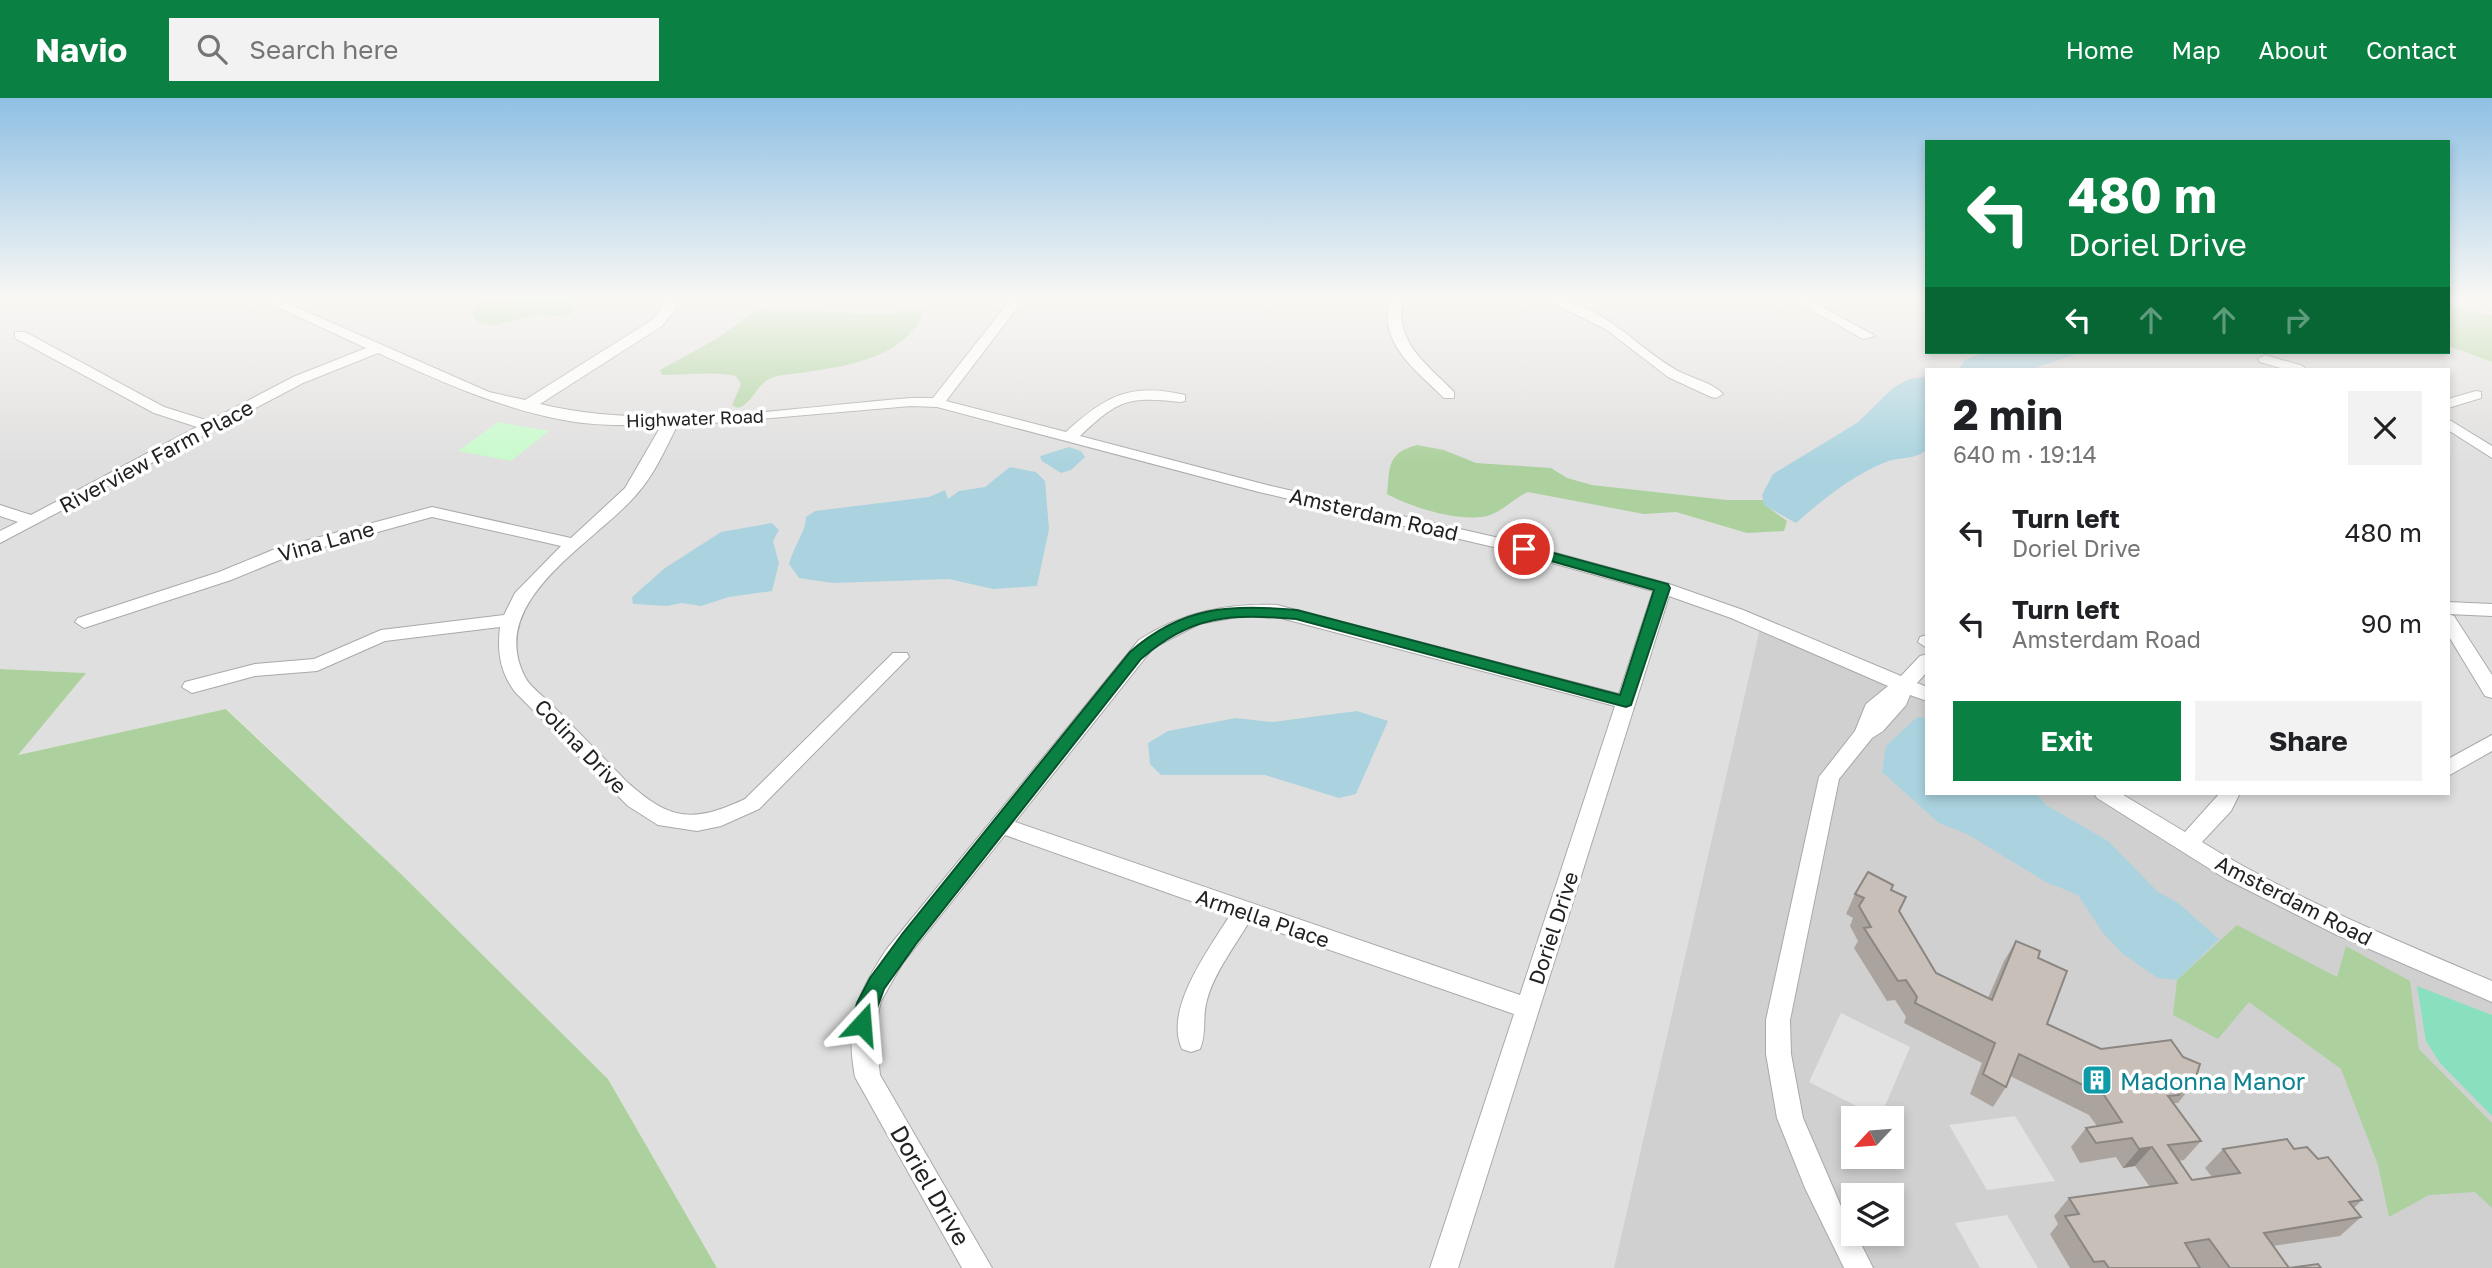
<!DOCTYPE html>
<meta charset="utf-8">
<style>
:root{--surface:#fff;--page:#f2f2f2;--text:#202124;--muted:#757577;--accent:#0b8043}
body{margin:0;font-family:"Golos Text",sans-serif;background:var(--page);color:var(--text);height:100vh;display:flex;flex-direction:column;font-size:26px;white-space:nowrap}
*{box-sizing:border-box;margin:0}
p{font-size:23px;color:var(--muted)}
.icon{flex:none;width:38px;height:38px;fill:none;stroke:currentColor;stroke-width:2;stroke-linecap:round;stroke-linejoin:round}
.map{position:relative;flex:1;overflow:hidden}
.sheet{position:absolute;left:1925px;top:270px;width:525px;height:427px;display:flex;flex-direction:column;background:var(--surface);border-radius:0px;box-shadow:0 4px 10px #0003}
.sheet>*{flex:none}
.banner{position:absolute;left:1925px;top:42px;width:525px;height:214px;border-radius:0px;box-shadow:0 4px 10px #0003;background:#0b8043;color:#fff;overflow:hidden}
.needle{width:46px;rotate:244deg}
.buttons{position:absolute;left:1841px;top:1008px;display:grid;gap:14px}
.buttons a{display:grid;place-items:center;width:63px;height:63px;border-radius:0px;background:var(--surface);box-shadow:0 4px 10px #0003;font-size:35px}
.pin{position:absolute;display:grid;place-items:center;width:60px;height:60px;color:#fff;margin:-30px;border:4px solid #fff;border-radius:50%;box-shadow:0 2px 7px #0007}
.me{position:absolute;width:77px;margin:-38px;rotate:19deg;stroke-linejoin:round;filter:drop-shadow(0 0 5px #0008)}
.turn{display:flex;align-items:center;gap:24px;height:147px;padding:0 28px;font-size:32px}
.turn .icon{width:91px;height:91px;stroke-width:2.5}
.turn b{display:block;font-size:49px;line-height:60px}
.lanes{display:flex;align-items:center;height:66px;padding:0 28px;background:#0003;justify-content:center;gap:35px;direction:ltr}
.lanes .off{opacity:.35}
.round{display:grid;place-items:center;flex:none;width:74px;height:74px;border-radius:0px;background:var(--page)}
.head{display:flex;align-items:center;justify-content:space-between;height:119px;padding:0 28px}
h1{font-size:42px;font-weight:700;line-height:52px}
.primary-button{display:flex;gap:14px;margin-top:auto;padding:14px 28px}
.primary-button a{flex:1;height:80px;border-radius:0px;background:var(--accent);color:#fff;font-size:28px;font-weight:700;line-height:80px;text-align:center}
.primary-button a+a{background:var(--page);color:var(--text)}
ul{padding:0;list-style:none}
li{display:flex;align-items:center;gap:21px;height:91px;padding:0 28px}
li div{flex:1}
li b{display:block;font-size:26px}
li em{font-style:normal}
header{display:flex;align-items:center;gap:42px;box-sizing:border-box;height:98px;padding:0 35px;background:var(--accent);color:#fff}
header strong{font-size:33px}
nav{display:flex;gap:38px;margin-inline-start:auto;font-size:24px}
.search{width:490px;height:63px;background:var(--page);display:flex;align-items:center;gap:18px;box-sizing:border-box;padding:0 24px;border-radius:0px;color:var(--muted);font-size:26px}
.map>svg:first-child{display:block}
</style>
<header>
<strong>Navio</strong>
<div class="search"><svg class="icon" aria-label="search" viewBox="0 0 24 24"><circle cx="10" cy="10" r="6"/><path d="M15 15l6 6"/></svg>Search here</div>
<nav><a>Home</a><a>Map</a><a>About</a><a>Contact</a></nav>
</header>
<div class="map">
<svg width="2492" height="1170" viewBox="0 0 2492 1170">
<rect width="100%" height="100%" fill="#f2efe9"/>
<path fill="#e0dfdf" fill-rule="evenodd" d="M0,201H1927V254H2448V248L2492,264V894L2389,1170H717L608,981L399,774L227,611L17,657L85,575L0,571ZM1927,271H2448V695H1927ZM1853,1020H1892V1059H1853ZM1853,1097H1892V1136H1853Z
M2448,201H2492V217L2451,209Z"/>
<path fill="#d0d0d0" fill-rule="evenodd" d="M1761,526L1927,597V695H2104L2234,775L2492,894V1170H1614ZM1853,1020H1892V1059H1853ZM1853,1097H1892V1136H1853Z"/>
<path fill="#add19e" d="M478,201H576L572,215L564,219L536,216L494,228L478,224L472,215Z
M2448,208L2492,217V264L2448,248Z
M758,211L885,216L915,211L924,215C904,259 849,268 807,274C796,276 779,276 769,281C756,288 752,306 738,310L732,307L741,286L736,278C711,273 687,277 662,277L660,272L716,241Z
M1417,347L1444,352L1476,365L1551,370L1567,380L1592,387L1727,402H1763L1765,407L1787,423L1784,433L1747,435L1676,414L1644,416L1528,394C1514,400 1504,412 1490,417C1463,426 1410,409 1387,396C1390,368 1387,355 1417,347Z
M0,571L86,575L18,657L226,611L399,774L608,981L717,1170H0Z
M2237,827L2337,879L2346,848L2410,883L2419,951L2492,1025V1110L2475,1094L2429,1097L2389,1119L2378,1067L2341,971L2249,904L2218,941L2173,917L2177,882Z"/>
<path fill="#c8facc" d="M498,324L549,333L511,363L458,353Z"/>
<path fill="#88e0be" d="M2417,888L2492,917V1018L2440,965L2426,943Z"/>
<path fill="#e2e2e2" d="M1841,915L1910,949L1880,1020L1809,984Z
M2015,1018L2055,1083L1987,1092L1949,1027Z
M2007,1117L2038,1170H1980L1955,1125Z"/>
<path fill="#aad3df" d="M1985,254H2082L2032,271H1959L1965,262Z
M1927,279V351C1915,363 1901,358 1886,364C1853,377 1822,402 1796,425L1764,407L1762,397L1773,376L1857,325L1893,290L1909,281Z
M1069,349L1081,353L1085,359L1071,372L1061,375L1042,363L1040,358Z
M1010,369L1036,374L1045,383L1049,431L1037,488L993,491L949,481L833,485L799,480L789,466C793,450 806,433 806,419L815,413L929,399L945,392L948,401L959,393L985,389Z
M772,425L779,432L773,443L779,465L772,493L729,499L701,508L681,505L668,508L633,506L632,499L665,470L721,434Z
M1357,613L1388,623L1356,696L1339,700L1265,677H1161L1150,666L1148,645L1168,633L1236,620L1273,624Z
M1917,619L1927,620V695H2036L2046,707L2108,743L2158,794L2178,805L2219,841L2177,882L2158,880L2123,856L2103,835L2078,797L2046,784L1967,736L1939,725L1882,674L1886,648Z"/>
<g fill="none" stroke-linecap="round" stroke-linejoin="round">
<g stroke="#a9a9a9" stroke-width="2">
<path id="minor" d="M260,201H278L489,294L525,302L652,222L661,211L663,201H677L675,212L662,228L540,306C656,334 793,309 911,300H933L1011,201H1024L946,303L1066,334C1105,298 1131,284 1185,297V303L1180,304C1127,298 1118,302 1080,338L1267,387L1508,442L1669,486L1743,512L1901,578L1920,558L1927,556V574L1917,585L1927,589V603L1910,597L1906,607L1883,633L1872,640L1839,681L1790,922L1791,956L1803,1020L1853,1136H1856L1873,1170H1844L1805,1090L1777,1020L1766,956V922L1819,679L1855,633L1866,606L1888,588L1731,520L1669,498L1458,1170H1430L1514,916L1249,824C1235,848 1214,875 1207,902C1202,918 1207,935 1200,951L1191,954L1182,951C1163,911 1210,850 1230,817L1005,737L902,866L881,903L875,929L880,977L992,1170H962L855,979C845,924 856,898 886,852L1139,542C1182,514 1227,505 1277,507L1619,596L1653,493L1498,450L1259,394L937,309L911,308L677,328C665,352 654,377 636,397C594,446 485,502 525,579C530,589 543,598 551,606C576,632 601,657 626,683C669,722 692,726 745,701L893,555H907L909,559L759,711L721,728L697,733L658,727L628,708L515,594C500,574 497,553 500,529L385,543L317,573L255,578L192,595L182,589L185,584L255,566L314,561L381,532L504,517L515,495L561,448L432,419L287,459L231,482L90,528L84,530L75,524L78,520L219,474L275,451L432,409L571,440L625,390L661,328C633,327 603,328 575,324C505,313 442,284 378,255L303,285L0,445V433L18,424L0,418V407L31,417L197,329L154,315L15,240V234H25L164,309L209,323L293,279L366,250ZM1242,518L1277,519L1615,608L1520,897L1015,724L1153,550L1199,526Z
M1390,201H1404C1392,243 1428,267 1454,294V300H1444C1416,272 1377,245 1390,201Z
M1545,201C1601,201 1635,250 1680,274C1694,281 1713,285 1723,296L1716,300L1711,299L1668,279L1607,232Z
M1792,201H1808L1875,238L1863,241Z
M2265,257L2303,268L2305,271H2284L2260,264L2258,261Z
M2476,293L2481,294V300L2448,310V301Z
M2448,321L2492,348V360L2448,332Z
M2448,504L2492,506V518L2448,516Z
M2448,516L2454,518L2492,577V600L2485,598L2448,537Z
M1927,537V550L1918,544L1920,539Z
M2492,637V653L2448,678V661Z
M2094,695H2120L2185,734L2220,695H2240L2231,713L2202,744C2293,800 2393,841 2492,883V904L2337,837L2226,781L2097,700Z"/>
</g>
<use href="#minor" fill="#fff" fill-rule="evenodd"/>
</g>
<path fill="#aba49e" d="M1891,792L1899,813L1936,875L1988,900L2004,863L2016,843L2038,860L2047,926L2101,951L2194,985L2178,1005H2173L2201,1043L2184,1062L2179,1063L2192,1082L2212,1079L2205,1070L2223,1051H2294L2318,1061L2362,1102L2354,1110L2361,1119L2340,1138L2273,1148L2289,1170H2321H2070L2050,1136L2058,1126L2054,1118L2069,1100L2150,1089L2135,1068L2123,1070L2116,1059L2080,1065L2071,1049L2086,1030L2097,1028L2089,1017L2010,978L2006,989L1993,1009L1970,996L1982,965L1904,925L1906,919L1895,902L1887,903L1854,850L1858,843L1850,828L1853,820L1846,816L1855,796Z"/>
<path fill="#8b8681" d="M2152,1049L2135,1068L2123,1070L2139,1051Z"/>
<path fill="#c7bfb8" stroke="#8b8681" stroke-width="2" d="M1868,774L1893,787L1891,792L1906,799L1899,813L1936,875L1992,902L2016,843L2040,853L2038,860L2067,873L2047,926L2101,951L2171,942L2183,959L2200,966L2194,985L2174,988L2179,997L2168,998L2201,1043L2168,1047L2192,1082L2240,1075L2223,1051L2287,1041L2294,1051L2307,1049L2318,1061L2328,1059L2362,1102L2349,1104L2361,1119L2264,1135L2289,1170L2318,1166L2321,1170H2230L2209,1141L2185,1145L2200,1170H2109L2104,1163L2094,1164L2065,1118L2079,1116L2069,1100L2177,1085L2152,1049L2139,1051L2132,1040L2096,1045L2086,1030L2122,1024L2104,997L2019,956L2006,989L1983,976L1995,945L1915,905L1917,899L1906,882L1898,883L1864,830L1871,829L1859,808L1864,800L1855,796Z"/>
<linearGradient id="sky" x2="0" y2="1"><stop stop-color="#8fc0e4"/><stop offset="0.55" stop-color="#f9f8f5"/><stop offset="1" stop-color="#f9f8f5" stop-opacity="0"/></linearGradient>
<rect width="2492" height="365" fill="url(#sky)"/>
<path fill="#0b8043" stroke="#07532c" stroke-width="2" d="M1524,447L1668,486L1670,490L1631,607L1626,609L1296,521C1232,516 1192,516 1141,561L916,846L884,891L869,932L862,935L854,932L851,926L857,905L870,880L903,835L1130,554C1182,508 1230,506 1297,512L1620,597L1654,492L1519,454L1517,451Z"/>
<defs>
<g id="building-square" transform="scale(1.575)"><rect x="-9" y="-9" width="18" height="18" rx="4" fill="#0f9aa8" stroke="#fff"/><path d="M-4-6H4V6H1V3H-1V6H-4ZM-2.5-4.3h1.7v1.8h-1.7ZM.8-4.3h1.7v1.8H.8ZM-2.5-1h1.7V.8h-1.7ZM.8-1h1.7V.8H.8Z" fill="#fff"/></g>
</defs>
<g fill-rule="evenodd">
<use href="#building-square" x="2097" y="982"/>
</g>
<g text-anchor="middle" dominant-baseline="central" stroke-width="7" stroke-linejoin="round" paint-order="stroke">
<g font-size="18" fill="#222" stroke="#fff">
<text transform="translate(695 320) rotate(-2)">Highwater Road</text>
</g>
<g font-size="21" fill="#222" stroke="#fff">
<text transform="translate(156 358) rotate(-28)">Riverview Farm Place</text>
<text transform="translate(1374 416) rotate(13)">Amsterdam Road</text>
<text transform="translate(326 443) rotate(-16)">Vina Lane</text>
<text transform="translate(581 648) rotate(46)">Colina Drive</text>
<text transform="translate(2294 802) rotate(27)">Amsterdam Road</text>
<text transform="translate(1263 820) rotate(19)">Armella Place</text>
<text transform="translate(1553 830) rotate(-72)">Doriel Drive</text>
</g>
<g font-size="24" fill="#0d838f" stroke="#fff" text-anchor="start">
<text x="2120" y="982">Madonna Manor</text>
</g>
<g font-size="24" fill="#222" stroke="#fff">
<text transform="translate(931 1087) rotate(60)">Doriel Drive</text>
</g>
</g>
</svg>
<div class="buttons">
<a><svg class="needle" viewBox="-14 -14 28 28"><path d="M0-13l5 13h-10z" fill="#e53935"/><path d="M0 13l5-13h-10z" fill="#757577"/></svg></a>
<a><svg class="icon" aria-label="layers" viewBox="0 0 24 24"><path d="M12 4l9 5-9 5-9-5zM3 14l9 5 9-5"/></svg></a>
</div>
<div class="pin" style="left:1524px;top:451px;background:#d93025"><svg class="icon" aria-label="arrive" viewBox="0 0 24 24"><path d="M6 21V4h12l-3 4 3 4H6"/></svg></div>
<svg class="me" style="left:862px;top:926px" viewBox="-20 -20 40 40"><path d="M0-17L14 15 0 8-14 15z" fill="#0b8043" stroke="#fff" stroke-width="4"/></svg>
<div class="banner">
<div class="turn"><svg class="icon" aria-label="left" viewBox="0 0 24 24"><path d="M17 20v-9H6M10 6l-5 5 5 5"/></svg><div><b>480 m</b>Doriel Drive</div></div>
<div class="lanes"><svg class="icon" aria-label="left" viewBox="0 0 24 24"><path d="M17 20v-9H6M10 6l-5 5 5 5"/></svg><svg class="icon off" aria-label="ahead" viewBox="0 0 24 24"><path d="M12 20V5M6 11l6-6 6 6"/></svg><svg class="icon off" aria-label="ahead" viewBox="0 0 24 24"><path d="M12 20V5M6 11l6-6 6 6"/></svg><svg class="icon off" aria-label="right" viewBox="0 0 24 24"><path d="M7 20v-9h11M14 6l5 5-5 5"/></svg></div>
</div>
<section class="sheet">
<div class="head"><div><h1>2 min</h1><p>640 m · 19:14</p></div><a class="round"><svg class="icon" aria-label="close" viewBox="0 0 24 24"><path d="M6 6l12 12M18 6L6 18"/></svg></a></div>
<ul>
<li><svg class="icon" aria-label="left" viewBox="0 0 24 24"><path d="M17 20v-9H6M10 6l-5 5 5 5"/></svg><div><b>Turn left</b><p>Doriel Drive</p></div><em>480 m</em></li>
<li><svg class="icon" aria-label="left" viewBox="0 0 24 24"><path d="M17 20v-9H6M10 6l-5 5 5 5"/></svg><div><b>Turn left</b><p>Amsterdam Road</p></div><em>90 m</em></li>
</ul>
<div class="primary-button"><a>Exit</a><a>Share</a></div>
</section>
</div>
